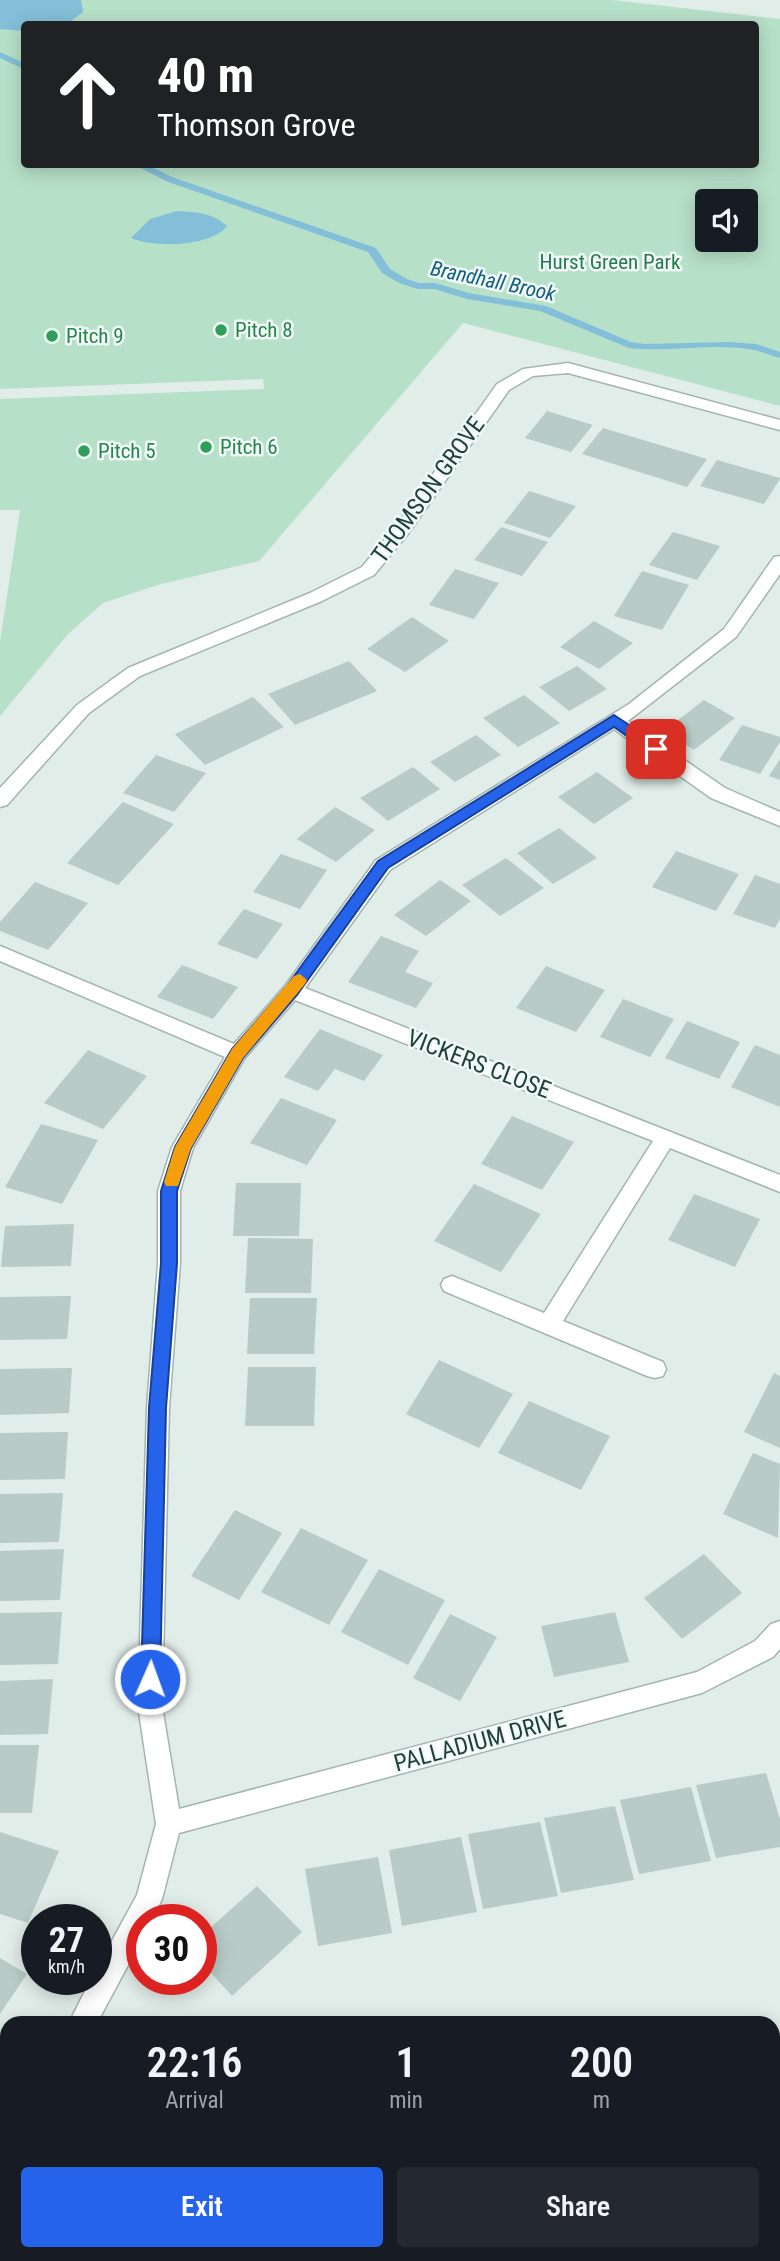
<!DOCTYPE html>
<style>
:root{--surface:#171b24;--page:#242831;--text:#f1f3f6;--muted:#9ea1a6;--accent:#2563eb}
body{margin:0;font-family:"Roboto Condensed",sans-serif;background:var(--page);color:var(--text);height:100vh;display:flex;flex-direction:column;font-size:26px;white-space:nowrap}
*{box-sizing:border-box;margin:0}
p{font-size:23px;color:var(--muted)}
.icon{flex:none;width:38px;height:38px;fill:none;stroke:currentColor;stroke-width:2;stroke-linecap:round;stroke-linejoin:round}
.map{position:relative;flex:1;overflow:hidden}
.sheet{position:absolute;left:0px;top:2016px;width:780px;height:245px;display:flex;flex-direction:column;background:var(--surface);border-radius:21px 21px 0 0;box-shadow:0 4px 18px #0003}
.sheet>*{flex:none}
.hud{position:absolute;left:21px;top:21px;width:738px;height:147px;border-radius:7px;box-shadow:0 4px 18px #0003;background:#202124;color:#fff;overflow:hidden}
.buttons{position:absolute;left:695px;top:189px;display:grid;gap:14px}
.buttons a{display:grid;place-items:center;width:63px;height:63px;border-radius:7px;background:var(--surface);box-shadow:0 4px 18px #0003;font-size:35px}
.speed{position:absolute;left:21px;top:1904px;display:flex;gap:14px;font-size:35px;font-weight:700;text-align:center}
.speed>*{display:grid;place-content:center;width:91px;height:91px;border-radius:50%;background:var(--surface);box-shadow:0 4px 18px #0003;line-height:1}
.speed small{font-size:18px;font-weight:400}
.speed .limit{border:10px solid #d22;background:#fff;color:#111}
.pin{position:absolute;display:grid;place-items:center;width:60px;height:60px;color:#fff;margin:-30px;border-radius:14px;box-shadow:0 4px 10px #0006}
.me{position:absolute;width:77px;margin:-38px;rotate:2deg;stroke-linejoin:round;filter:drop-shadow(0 0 5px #0008)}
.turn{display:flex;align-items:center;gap:24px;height:147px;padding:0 21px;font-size:32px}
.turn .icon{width:91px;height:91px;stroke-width:2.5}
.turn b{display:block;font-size:49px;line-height:60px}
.eta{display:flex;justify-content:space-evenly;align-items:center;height:119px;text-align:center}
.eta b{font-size:42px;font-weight:600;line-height:49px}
.button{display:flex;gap:14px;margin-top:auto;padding:14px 21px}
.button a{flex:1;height:80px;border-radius:7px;background:var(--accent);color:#fff;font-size:28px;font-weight:600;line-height:80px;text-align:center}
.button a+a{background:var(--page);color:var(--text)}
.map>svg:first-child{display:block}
</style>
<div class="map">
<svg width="780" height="2261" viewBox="0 0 780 2261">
<rect width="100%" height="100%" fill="#e1ede9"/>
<path fill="#b7e0c8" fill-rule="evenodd" d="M0,0H612L780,19V406L463,323L259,561L161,584L103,603L68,634L0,716V642L20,510H0V399L264,389L263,379L0,389ZM24,24H756V164H24ZM707,201H746V240H707Z"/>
<path fill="#83bfd8" d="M0,0H81L83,12L67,24H24V31L0,29Z
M177,211C196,212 213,213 227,226C211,247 154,248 131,238L150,219Z"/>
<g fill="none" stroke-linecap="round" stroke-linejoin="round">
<path fill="#83bfd8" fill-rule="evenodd" d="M0,52L24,63V69L0,58Z
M133,164H146L172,177L376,248L390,269L407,279L419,283H435L469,293L546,306L631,342L645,344L730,342L756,344L780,352V358C771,356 763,352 754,350C713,342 670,353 629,348L540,311L467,299L434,289H418L399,283L382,273L368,252L166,181Z"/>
</g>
<path fill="#b8cbc6" d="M547,411L593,425L571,452L525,438Z
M603,428L707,459L687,487L582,454Z
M717,460L780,478V479L764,504L700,486Z
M529,491L576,506L550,538L504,523Z
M501,527L548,542L522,576L474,560Z
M673,532L720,546L697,580L649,565Z
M455,569L499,583L474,619L429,605Z
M642,571L689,585L662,630L614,616Z
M412,617L449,641L405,672L367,649Z
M594,621L633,643L599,669L560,647Z
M349,661L377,691L295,725L268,694Z
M577,666L607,689L569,711L539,687Z
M524,695L560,723L518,747L483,718Z
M253,697L284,727L205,765L175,734Z
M704,700L735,718L694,750L664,731Z
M742,725L780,737V742L760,774L719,760Z
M476,735L501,755L455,782L430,762Z
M156,755L206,773L174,812L123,793Z
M780,759V780L769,776Z
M413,767L440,789L388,821L360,798Z
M597,772L633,798L594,824L558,797Z
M123,802L174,824L118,885L67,863Z
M335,807L375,830L336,862L297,839Z
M559,828L597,858L553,884L517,853Z
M676,851L739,874L716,911L652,887Z
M281,854L327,870L300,909L253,892Z
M506,858L544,888L500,916L462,885Z
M755,875L780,884V919L775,928L733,914Z
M440,880L471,901L426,936L394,915Z
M35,882L88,903L48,950L0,931V922Z
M244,909L283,924L257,959L217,944Z
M381,936L419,951L405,972L433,983L416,1008L348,982Z
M182,965L238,987L213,1019L157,997Z
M546,966L605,990L576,1032L516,1008Z
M623,999L674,1019L650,1057L600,1037Z
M687,1021L740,1042L719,1079L665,1058Z
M320,1029L383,1055L364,1081L335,1069L318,1091L284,1077Z
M755,1045L780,1055V1107L731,1087Z
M88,1050L147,1076L103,1129L44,1103Z
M281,1098L337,1120L307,1165L250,1143Z
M512,1116L574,1142L542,1190L481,1164Z
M41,1124L98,1140L62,1204L5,1187Z
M236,1183H301L299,1236H233Z
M474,1184L541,1214L501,1272L434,1241Z
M694,1194L760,1219L735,1267L668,1240Z
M74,1224L71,1266L1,1267L5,1226Z
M248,1238L313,1239L311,1293H245Z
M71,1296L67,1339L0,1340V1297Z
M250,1298H317L314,1354H247Z
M439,1360L513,1394L479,1448L406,1414Z
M248,1367H316L314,1426H245Z
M72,1368L69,1413L0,1415V1369Z
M774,1373L780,1376V1448L744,1432Z
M529,1401L610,1436L581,1490L498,1453Z
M68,1432L65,1479L0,1480V1433Z
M753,1453L780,1464L778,1538L723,1514Z
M63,1493L59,1542L0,1543V1494Z
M235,1510L282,1533L239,1600L191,1576Z
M301,1528L368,1560L329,1625L261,1592Z
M64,1549L60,1600L0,1601V1551Z
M704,1554L742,1593L682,1639L644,1598Z
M379,1569L445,1600L408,1665L341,1632Z
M62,1612L58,1664L0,1665V1613Z
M615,1612L629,1662L554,1677L541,1626Z
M450,1614L497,1637L460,1701L413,1678Z
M53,1679L48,1734L0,1735V1681Z
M0,1745H39L32,1813H0Z
M766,1773L780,1819V1847L716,1858L696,1785Z
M691,1787L711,1861L639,1874L620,1800Z
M615,1806L634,1880L561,1893L544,1818Z
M540,1822L558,1896L483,1909L468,1834Z
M0,1832L59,1851L28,1923L0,1914Z
M461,1837L477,1912L402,1926L389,1850Z
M378,1857L392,1933L318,1946L305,1869Z
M257,1886L302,1932L232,1996L201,1962V1936Z
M0,1958L27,1974L0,2014Z
M774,2092L780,2117V2146H774Z
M0,2188L7,2193V2254H52L47,2261H5L0,2258Z"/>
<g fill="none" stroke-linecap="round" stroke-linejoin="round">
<g stroke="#a3b5b1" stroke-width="3">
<path id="lane" d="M7,2096V2132L0,2135V2099Z"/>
</g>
<g stroke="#a3b5b1" stroke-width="3">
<path id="street" d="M568,363L780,420V430L568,373L533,376L509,390L408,534L374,575L322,601L140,676L89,713L7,805L0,807V788L77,705L128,668L310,593L362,567L396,526L497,384L523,369Z
M780,556V574L736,637L628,721L725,788L780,812V826L711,798L614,729L390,870L305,988L780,1175V1192L670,1148L563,1321L663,1362L666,1369L663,1376L655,1378L647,1376L444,1291L441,1285L444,1279L452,1276L544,1313L653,1141L295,1000L244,1059L193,1148L180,1191V1263L169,1408L162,1706L179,1809L697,1672L755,1641L771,1624L780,1621V1649L773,1657L702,1693L179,1833L162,1899L152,1920H142V1939L97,2023H69L91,1979H96V1970L137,1895L156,1824L138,1706L147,1408L158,1263V1191L172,1147L225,1057L0,961V946L234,1044L285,986L376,860L629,704L724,629L774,557Z
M0,2081L7,2084V2114L0,2111Z
M198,2254H230L233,2261H201Z"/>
</g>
<use href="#lane" fill="#fff" fill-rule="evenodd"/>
<use href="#street" fill="#fff" fill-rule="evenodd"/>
</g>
<path fill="#2563eb" stroke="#184099" stroke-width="2" d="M614,715L661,746V753H651L614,727L388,868L297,995L243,1058L191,1148L177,1191V1263L166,1408L160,1679L157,1685L150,1688L144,1685L141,1679L149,1408L161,1263V1191L175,1147L232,1049L286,987L378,861Z"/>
<path fill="#f59e0b" d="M300,974L307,980L305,984L243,1058L191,1148L178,1186H166L164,1182L175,1147L232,1049L294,976Z"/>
<g fill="#2e9e5b" stroke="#f1f9f6" stroke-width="2.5">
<circle cx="221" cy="330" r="7"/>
<circle cx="52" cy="336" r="7"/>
<circle cx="206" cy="447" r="7"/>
<circle cx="84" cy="451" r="7"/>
</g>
<g text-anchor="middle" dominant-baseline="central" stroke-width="5" stroke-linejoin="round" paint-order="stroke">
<g font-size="21" fill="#257a52" stroke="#f1f9f6">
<text x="610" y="262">Hurst Green Park</text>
</g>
<g font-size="21" font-style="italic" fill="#135f82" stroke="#f1f9f6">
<text transform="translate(493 281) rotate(12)">Brandhall Brook</text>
</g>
<g font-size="21" fill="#27864d" stroke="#f1f9f6" text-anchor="start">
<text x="235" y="330">Pitch 8</text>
<text x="66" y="336">Pitch 9</text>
<text x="220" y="447">Pitch 6</text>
<text x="98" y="451">Pitch 5</text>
</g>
<g font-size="24" fill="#1f3f3b" stroke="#f1f9f6">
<text transform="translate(428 490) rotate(-54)">THOMSON GROVE</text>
<text transform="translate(479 1064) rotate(21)">VICKERS CLOSE</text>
<text transform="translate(480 1741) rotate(-15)">PALLADIUM DRIVE</text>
</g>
</g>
</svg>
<div class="buttons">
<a><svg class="icon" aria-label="sound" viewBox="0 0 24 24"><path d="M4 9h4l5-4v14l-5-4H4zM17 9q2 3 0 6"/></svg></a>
</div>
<div class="speed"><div>27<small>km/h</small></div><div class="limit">30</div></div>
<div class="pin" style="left:656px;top:749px;background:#d93025"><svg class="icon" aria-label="arrive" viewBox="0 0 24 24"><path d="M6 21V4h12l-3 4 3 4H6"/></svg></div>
<svg class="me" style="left:150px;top:1679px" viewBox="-20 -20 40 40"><circle r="17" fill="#2563eb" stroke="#fff" stroke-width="3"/><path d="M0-11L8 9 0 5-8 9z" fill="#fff"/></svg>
<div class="hud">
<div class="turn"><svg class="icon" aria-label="ahead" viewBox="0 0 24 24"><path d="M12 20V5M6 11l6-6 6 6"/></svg><div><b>40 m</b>Thomson Grove</div></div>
</div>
<section class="sheet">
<div class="eta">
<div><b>22:16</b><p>Arrival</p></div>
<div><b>1</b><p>min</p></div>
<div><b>200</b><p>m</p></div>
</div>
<div class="button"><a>Exit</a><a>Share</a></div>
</section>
</div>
